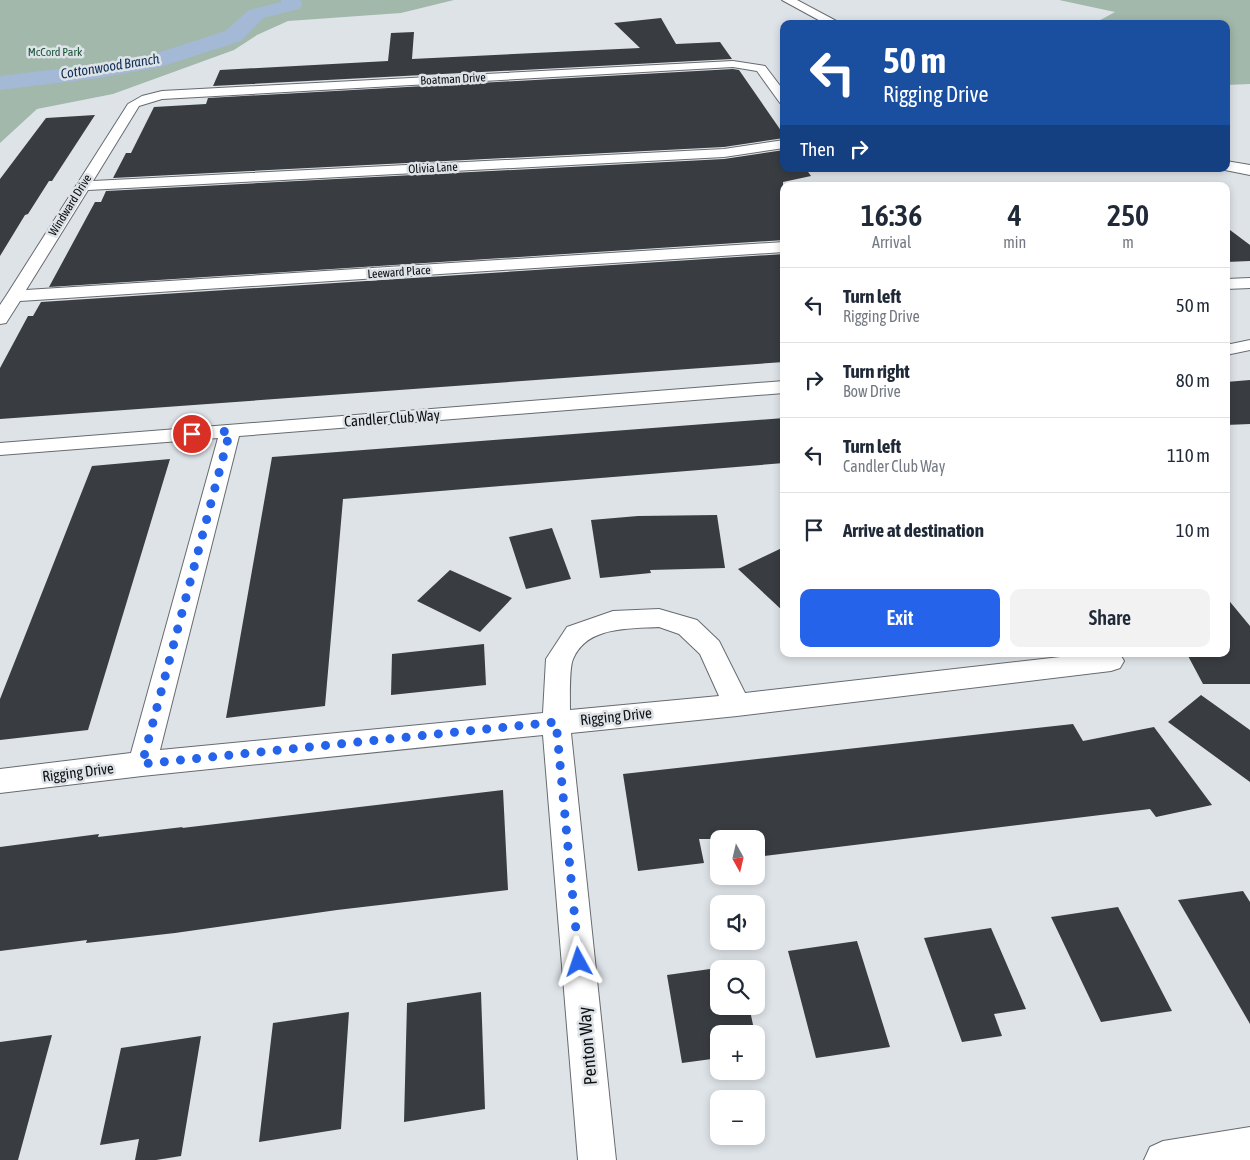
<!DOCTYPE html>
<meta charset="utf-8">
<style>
:root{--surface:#fff;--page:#f2f2f3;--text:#1f2937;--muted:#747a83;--line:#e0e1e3;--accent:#2563eb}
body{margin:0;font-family:"Asap Condensed",sans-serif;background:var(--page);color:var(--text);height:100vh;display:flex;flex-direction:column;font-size:19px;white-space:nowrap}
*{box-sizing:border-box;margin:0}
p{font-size:16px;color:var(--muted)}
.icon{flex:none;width:28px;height:28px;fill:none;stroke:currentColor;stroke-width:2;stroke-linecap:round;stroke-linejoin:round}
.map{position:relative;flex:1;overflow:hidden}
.drawer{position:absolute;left:780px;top:182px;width:450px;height:475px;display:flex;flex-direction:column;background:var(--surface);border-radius:10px;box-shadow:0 2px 8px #0003}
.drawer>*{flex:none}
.banner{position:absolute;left:780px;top:20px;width:450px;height:152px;border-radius:10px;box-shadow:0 2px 8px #0003;background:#1a4fa0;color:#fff;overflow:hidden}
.needle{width:32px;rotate:172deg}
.buttons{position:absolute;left:710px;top:830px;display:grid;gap:10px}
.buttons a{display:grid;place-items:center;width:55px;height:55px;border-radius:10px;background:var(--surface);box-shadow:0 2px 8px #0003;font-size:25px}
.pin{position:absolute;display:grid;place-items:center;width:42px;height:42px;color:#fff;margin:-21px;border:2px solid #fff;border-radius:50%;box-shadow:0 1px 5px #0007}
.me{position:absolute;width:55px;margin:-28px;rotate:355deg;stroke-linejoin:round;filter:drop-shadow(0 0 4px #0008)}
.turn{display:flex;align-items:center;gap:18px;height:105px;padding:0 20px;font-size:22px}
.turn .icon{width:65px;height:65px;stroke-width:2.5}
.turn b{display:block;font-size:35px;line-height:42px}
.then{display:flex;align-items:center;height:48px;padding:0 20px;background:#0003;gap:10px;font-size:19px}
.eta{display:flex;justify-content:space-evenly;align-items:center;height:85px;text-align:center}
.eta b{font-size:30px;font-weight:600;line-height:35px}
.button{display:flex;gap:10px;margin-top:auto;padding:10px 20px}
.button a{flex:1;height:58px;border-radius:10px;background:var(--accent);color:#fff;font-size:20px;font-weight:600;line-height:58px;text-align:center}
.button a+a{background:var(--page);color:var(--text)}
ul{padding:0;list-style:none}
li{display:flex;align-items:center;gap:15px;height:75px;padding:0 20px;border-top:1px solid var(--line)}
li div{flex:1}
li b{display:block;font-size:19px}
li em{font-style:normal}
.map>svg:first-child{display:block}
</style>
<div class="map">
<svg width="1250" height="1160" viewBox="0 0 1250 1160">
<rect width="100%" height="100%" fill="#dee3e8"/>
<path fill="#a2b8ab" d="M0,0H454L401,13L288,21L257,35L234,50L113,94L37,109L0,143Z
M1059,0H1250V84L1226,85V24H1093L1115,12Z"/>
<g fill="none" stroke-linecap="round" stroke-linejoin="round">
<path fill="#a3b9d6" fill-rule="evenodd" d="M281,0H301L302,5L299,9L263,18L241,41L160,67L99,78L0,90V76L99,64L148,56L225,31L249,10L281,2Z"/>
</g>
<path fill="#393c41" d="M661,18L676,44L720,42L732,59L213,86L220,70L388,61L391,33L414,32L412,59L640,48L614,23Z
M733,69L739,70L784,135V138L724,147L113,178L126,153H131L154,107L206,104L208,98Z
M95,115L52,181H49L28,214L25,215L0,256V179L46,118Z
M784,150V169H806L811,176L783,182L784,240L49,287L95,202H101L106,191L724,159Z
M1226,227L1250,245V261L1226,262Z
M784,254V362L0,419V368L28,316H33L41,302Z
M1250,380V424L1226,425V382Z
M784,418V463L343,499L325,706L226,718L272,457Z
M170,459L88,730L0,740V699L92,466Z
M717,515L725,568L650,570L651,573L600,578L591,520L638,516Z
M552,528L571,579L526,589L509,537Z
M784,547V612L738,569Z
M450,570L512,598L480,632L417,601Z
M1226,597L1250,626V684H1203L1187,654H1226Z
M484,644L486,685L391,695L392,654Z
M1201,695L1250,730V782L1168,722Z
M1073,724L1083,741L1154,727L1212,805L1156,817L1150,809L756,857V839H699L704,863L638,871L623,774Z
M503,790L508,890L337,910L175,933L86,943L87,940L0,951V847L99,834L98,837L183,827L182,828Z
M1243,891L1250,902V1024L1178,900Z
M1118,907L1172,1011L1101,1022L1051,917Z
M991,928L1026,1009L994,1014L1002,1036L962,1042L924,938Z
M857,941L890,1047L816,1058L788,951Z
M739,965L740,969H719V1006H749L755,1034H719V1058L682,1063L667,975Z
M481,992L485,1109L404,1122L407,1003Z
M349,1012L341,1129L259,1142L273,1023Z
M52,1035L18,1160H0V1042Z
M201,1036L181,1156L156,1160H135L139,1139L100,1145L121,1048Z"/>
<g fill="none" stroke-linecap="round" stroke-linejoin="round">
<g stroke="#676b70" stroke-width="2">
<path id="street" d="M733,61L765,66L784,91V104L780,103L757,71L733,67L162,99L139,106L93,181L724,149L784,140V148L724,157L88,190L26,290L784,242V252L20,301L6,323L0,324V305L6,296L128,104L142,96L162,91Z
M1250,278V288L1226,289V279Z
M1250,340V350L1226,355V345Z
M784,381V393L239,436L160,750L543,713L546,659L567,627L613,611L659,609L697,620L719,641L745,693L1087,654H1120L1124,661L1120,668L1111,671L737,716L571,733L616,1160H578L543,735L142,776L0,793V769L131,753L218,438L0,455V443ZM659,627L679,634L700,654L719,696L570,710C570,699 569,668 573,659C587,626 628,629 659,627Z
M1250,1127V1160H1144L1150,1147L1163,1141Z"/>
</g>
<g stroke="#676b70" stroke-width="2">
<path id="secondary" d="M782,0H797L842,24H826Z
M1226,161L1250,165V175L1220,169H1226Z"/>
</g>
<use href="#street" fill="#fff" fill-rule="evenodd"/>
<use href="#secondary" fill="#fff" fill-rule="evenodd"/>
</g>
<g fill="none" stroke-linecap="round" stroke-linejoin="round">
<path stroke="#2563eb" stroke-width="9" stroke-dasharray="0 16.2" d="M192,434L230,431L142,764L556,722L579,962"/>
</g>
<g text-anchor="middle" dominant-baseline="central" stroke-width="5" stroke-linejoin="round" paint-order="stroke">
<g font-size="12" fill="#185437" stroke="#dee3e8">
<text x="55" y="52">McCord Park</text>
</g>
<g font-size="12" fill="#0e1012" stroke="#dee3e8">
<text transform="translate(453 79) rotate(-3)">Boatman Drive</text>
<text transform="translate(433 168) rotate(-3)">Olivia Lane</text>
<text transform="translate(70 205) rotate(-58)">Windward Drive</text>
<text transform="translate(399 272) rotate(-4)">Leeward Place</text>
</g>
<g font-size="14" font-style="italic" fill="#102f55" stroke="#dee3e8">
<text transform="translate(110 66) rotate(-9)">Cottonwood Branch</text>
</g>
<g font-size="15" fill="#0e1012" stroke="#dee3e8">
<text transform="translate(392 418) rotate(-4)">Candler Club Way</text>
<text transform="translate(616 716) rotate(-6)">Rigging Drive</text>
<text transform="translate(78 772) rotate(-7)">Rigging Drive</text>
</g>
<g font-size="18" fill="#0e1012" stroke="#dee3e8">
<text transform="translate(587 1046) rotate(-95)">Penton Way</text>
</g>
</g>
</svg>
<div class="buttons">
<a><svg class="needle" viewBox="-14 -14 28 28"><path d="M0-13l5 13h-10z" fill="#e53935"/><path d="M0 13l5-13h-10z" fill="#747a83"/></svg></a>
<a><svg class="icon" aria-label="sound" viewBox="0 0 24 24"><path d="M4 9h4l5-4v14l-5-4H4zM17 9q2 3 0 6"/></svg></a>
<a><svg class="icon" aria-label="search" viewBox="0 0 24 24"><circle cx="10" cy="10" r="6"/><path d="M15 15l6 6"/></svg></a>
<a>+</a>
<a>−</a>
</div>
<div class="pin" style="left:192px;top:434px;background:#d93025"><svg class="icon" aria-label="arrive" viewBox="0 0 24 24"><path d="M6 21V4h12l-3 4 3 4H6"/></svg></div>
<svg class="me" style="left:579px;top:962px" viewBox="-20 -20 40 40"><path d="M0-17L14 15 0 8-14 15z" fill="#2563eb" stroke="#fff" stroke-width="4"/></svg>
<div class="banner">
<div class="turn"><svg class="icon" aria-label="left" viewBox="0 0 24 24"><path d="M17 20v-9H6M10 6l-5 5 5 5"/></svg><div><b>50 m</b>Rigging Drive</div></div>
<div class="then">Then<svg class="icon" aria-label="right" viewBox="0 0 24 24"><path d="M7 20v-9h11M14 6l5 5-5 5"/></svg></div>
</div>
<section class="drawer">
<div class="eta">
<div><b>16:36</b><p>Arrival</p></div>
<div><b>4</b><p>min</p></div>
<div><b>250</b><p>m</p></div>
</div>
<ul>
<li><svg class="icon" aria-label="left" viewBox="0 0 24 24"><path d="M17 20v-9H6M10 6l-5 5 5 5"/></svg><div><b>Turn left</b><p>Rigging Drive</p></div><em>50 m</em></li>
<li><svg class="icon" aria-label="right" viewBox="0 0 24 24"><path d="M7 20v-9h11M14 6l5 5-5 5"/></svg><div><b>Turn right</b><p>Bow Drive</p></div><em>80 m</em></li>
<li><svg class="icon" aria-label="left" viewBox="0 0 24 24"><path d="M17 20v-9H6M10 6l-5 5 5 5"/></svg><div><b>Turn left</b><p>Candler Club Way</p></div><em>110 m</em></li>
<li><svg class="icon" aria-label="arrive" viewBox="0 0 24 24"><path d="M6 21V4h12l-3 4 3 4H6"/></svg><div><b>Arrive at destination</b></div><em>10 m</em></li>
</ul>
<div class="button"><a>Exit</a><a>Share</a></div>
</section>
</div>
